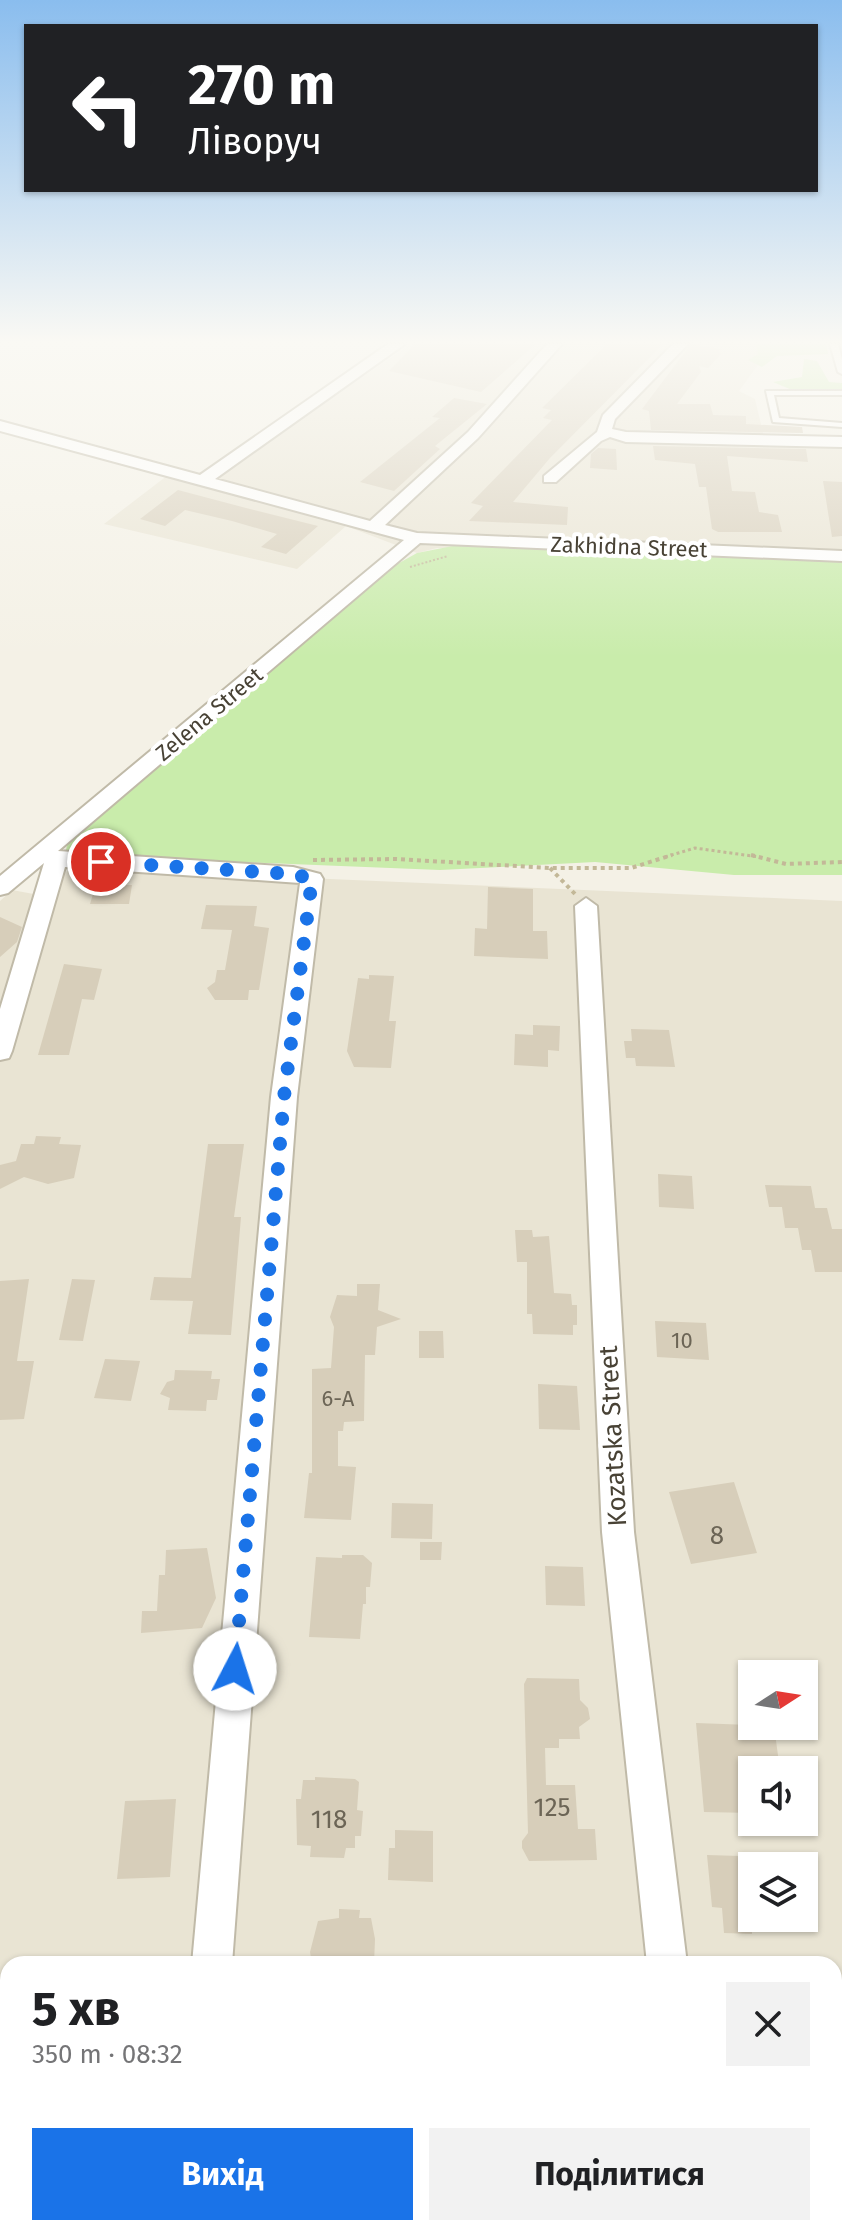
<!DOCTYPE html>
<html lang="uk">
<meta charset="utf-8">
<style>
:root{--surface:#fff;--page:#f2f2f2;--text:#202124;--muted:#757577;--accent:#1a73e8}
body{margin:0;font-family:"Fira Sans",sans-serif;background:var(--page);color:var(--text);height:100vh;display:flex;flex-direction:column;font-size:30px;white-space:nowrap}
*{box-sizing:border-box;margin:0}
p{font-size:26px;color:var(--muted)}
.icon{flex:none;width:44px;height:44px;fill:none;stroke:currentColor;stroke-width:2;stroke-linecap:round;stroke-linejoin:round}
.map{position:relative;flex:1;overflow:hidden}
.drawer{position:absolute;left:0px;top:1956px;width:842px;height:280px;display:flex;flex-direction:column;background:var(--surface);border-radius:24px 24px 0 0;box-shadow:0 2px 6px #0004}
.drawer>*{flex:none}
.hud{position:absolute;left:24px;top:24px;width:794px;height:168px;border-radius:0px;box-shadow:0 2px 6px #0004;background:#202124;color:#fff;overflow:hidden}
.needle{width:52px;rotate:78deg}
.fabs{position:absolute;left:738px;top:1660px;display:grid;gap:16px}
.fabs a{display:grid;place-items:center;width:80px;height:80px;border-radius:0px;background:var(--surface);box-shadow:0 2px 6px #0004;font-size:40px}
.pin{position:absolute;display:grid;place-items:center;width:68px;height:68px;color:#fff;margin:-34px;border:4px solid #fff;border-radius:50%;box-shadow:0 2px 8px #0007}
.me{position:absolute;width:88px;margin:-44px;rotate:5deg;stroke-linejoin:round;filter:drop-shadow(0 0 6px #0008)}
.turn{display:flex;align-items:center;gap:28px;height:168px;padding:0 32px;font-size:36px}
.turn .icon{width:104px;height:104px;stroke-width:2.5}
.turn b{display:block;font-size:56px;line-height:68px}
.round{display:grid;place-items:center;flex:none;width:84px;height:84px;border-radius:0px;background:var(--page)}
.head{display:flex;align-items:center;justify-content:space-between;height:136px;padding:0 32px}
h1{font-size:48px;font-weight:700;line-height:60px}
.cta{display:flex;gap:16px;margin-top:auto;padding:16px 32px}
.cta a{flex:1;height:92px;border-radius:0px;background:var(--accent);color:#fff;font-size:32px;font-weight:700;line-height:92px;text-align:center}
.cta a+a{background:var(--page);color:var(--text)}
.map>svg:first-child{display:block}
</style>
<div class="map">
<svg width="842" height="2236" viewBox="0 0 842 2236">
<rect width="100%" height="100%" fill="#f4f1e6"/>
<path fill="#e9e4d3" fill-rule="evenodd" d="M411,344H773L739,391L755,399L765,441L842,442V560L437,548L417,553L346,526L297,569L104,524L168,475L214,478Z
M71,868L842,901V2236H0V901L12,890L55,898L61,876ZM752,1674H804V1726H752ZM752,1770H804V1822H752ZM752,1866H804V1918H752ZM8,1964H834V2228H8Z"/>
<path fill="#c9ecab" d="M756,344H826L828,354L777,356L762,367L748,360L758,354Z
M804,359L817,361L829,382L842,383V391L792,390L773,382L802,377Z
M458,545L842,560V875H734L595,862L440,870L65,855L67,845L392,567L417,553Z"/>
<path fill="#d7ceba" d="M415,344H536L481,392L389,371Z
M607,344H663L550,458L513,502L568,507L567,525L469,521L483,506L471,503L552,420L543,418L551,410L542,408Z
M691,344L721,349L718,352L722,353L708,368L699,366L701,372L677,404H710L713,415L746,416V424L802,427L803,433L651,430L649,411L642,409Z
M454,398L487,404L435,446L440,449L394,491L360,482L440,418L432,417Z
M653,446L806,449L808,462L727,456L732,491L755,492L759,512L778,515L782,532H718L712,529L706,487H699L695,464L655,460Z
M598,448L616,449L617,470L590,468L591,454Z
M823,481L842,482V536L832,537Z
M178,490L246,508L318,526L286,554L261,547L277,534L232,521L185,510L165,526L140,519Z
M127,882L126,885H132L129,904H90L96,884Z
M488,887L533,889V931H547L548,959L474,956L475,928L487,929Z
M206,905L257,906L254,926L269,928L259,990H249L248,1000H215L207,988L215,982L217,970H225L232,930L201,929Z
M0,917L22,927L17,942L0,957Z
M64,964L102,969L94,1000L82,999L69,1055H38Z
M369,975L394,976L389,1021H396L391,1068L354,1067L347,1051L358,978L369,979Z
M533,1025L560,1026L559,1051L548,1050V1067L514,1065L515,1034L533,1035Z
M631,1029L669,1030L675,1067L636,1066L635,1058H626L624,1041H632Z
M36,1136L61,1137L59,1144L81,1145L74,1178L48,1184L24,1177L0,1189V1165L16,1161L21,1144H34Z
M208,1144H244L234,1217H241L231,1335L188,1334L193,1301L150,1300L154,1277L191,1278Z
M658,1174L692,1176L694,1209L659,1207Z
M765,1185L811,1186L815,1208H827L832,1229H842V1272H815L811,1250H802L798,1228H785L782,1207H769Z
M515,1230H532L533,1237L549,1236L554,1293L571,1294L572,1305H577V1325H573V1335L533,1334L532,1314H527V1262H517Z
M29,1279L17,1361H34L24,1419L0,1420V1281Z
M72,1279L95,1280L83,1341L59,1340Z
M357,1284H380L378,1310L401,1319L377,1327L375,1355H365L364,1421L344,1422L343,1431H338V1466L356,1467L351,1520L304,1518L309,1473H312V1369L331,1368L334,1327L330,1317L337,1295L357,1296Z
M655,1321L706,1323L709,1360L657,1357Z
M419,1331H443L444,1358H419Z
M105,1359L140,1361L131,1401L94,1398Z
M175,1370L212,1371L211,1379H220L217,1400H207L206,1411L168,1410L170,1398L160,1394L167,1382L174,1380Z
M538,1384L577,1386L580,1430L539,1429Z
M734,1482L757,1553L691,1564L669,1492Z
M392,1503L433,1504L432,1539L391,1538Z
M420,1542H442L441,1560H420Z
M207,1548L216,1598L202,1628L141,1633L142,1611H157L159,1575H165L166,1550Z
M342,1555H363L372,1563L370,1587H366V1604H363L360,1639L309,1637L316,1557L342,1558Z
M545,1566L583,1567L585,1606L546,1605Z
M527,1678L579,1679L580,1700L588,1708L590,1719L579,1727L580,1739H559V1748H545L546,1785H575L578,1829H595L597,1860L529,1861L522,1848V1841L528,1833L524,1684Z
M696,1723L774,1726L780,1770H752V1813L704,1812Z
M315,1777L355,1779L359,1782L357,1810L363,1811L361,1836H355V1848H346L344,1858L310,1857L311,1846L297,1845L296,1799H301L303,1780H315Z
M176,1799L170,1877L117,1879L125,1801Z
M395,1830L433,1831V1882L388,1880L389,1848H395Z
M707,1855L740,1856L743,1876H752V1934L724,1933L722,1908L712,1907Z
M339,1909L360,1910L359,1918H371L375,1939L374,1964H312L310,1952L318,1921L339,1918Z"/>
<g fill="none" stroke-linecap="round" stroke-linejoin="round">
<g stroke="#c0baa8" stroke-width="4">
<path id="lane" d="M830,344H838L842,359V374L838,372Z
M766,391H842V395H774L779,418L842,423V427L773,422Z"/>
</g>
<g stroke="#c0baa8" stroke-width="4">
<path id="street" d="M388,344H405L215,479L370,521L468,432L547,344H562L478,438L385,525L417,533L842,551V561L420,543L58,851L293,867L320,874L323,879L297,1097L232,1964H192L271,1097L300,883L65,867L12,1051L9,1058L0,1060V1009L44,863L8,893L0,895V876L404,540L0,431V421L200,475Z
M673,344H688L615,419L612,429L626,432L842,437V447L626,442L610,437L601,441L556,482H544V476L597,432L603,415Z
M586,898L597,906L634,1532L687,1964H647L602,1532L575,906Z
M169,2228H213V2236H169Z
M661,2228H705L706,2236H662Z"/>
</g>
<path stroke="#c3b898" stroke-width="2" stroke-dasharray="2 2" stroke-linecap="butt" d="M410,567L448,556"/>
<path stroke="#c3b898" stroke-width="3" stroke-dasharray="3 3" stroke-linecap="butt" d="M665,857L695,848L759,857"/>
<path stroke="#c3b898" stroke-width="4" stroke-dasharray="4 4" stroke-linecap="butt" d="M751,855L786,864L842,862
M313,860L396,859L550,868H631L672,855
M550,868L576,895"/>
<use href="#lane" fill="#fff" fill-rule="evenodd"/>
<use href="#street" fill="#fff" fill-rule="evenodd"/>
</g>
<linearGradient id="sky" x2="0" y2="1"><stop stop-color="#8abdee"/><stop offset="0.52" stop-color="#faf9f4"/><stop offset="1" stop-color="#faf9f4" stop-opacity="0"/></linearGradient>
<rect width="842" height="657" fill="url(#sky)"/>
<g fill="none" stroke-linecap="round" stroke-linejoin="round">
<path stroke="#1a73e8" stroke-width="14" stroke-dasharray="0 25.2" d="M101,862L293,874L312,879L284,1097L235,1669"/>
</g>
<g text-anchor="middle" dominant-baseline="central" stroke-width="8" stroke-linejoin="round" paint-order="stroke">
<g font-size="22" fill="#484235" stroke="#fff">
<text transform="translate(629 547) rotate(2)">Zakhidna Street</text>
<text transform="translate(209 714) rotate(-40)">Zelena Street</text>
</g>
<g font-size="22" fill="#6c6556">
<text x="682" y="1340">10</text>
<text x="338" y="1398">6-А</text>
</g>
<g font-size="26" fill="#484235" stroke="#fff">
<text transform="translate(613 1436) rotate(-93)">Kozatska Street</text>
</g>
<g font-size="26" fill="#6c6556">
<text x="717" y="1535">8</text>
<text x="552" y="1807">125</text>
<text x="329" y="1819">118</text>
</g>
</g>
</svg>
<div class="fabs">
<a><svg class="needle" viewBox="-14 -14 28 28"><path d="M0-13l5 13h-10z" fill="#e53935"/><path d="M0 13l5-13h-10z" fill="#757577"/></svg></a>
<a><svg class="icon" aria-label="sound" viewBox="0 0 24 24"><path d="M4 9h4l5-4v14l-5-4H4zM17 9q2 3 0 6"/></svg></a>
<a><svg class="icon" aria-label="layers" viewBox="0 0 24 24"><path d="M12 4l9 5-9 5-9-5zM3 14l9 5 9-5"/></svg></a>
</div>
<div class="pin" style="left:101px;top:862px;background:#d93025"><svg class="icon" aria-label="arrive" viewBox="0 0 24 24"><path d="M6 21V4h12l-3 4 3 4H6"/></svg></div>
<svg class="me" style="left:235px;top:1669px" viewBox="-20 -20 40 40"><circle r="19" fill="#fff"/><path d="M0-13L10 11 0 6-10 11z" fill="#1a73e8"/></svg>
<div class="hud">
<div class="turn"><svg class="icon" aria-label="left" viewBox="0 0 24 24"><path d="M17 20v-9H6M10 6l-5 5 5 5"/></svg><div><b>270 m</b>Ліворуч</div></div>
</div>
<section class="drawer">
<div class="head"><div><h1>5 хв</h1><p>350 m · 08:32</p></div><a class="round"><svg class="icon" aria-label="close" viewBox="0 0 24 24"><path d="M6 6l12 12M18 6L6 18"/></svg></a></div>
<div class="cta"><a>Вихід</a><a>Поділитися</a></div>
</section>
</div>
